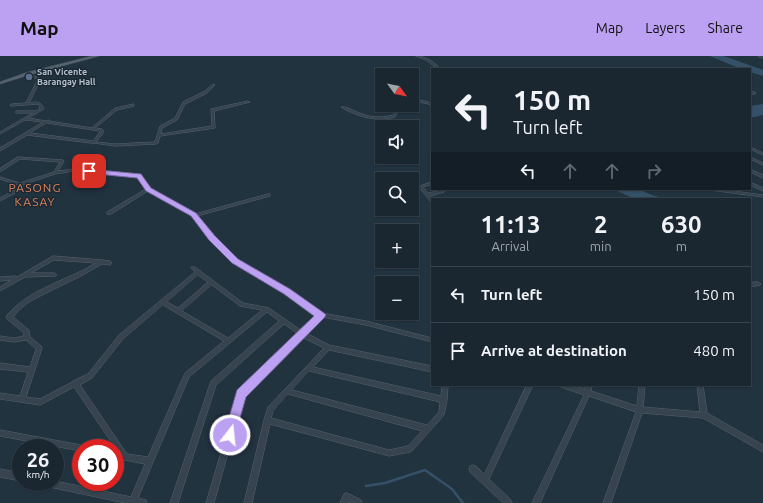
<!DOCTYPE html>
<meta charset="utf-8">
<style>
:root{--surface:#1a2630;--page:#27323c;--text:#f1f3f6;--muted:#9fa5ab;--line:#38434c;--accent:#bca0f2}
body{margin:0;font-family:Ubuntu,sans-serif;background:var(--page);color:var(--text);height:100vh;display:flex;flex-direction:column;font-size:15px;white-space:nowrap}
*{box-sizing:border-box;margin:0}
p{font-size:13px;color:var(--muted)}
.icon{flex:none;width:22px;height:22px;fill:none;stroke:currentColor;stroke-width:2;stroke-linecap:round;stroke-linejoin:round}
.map{position:relative;flex:1;overflow:hidden}
.drawer{position:absolute;left:431px;top:142px;width:320px;height:188px;display:flex;flex-direction:column;background:var(--surface);border-radius:0px;box-shadow:0 1px 3px #0004,0 0 0 1px var(--line)}
.drawer>*{flex:none}
.hud{position:absolute;left:431px;top:12px;width:320px;height:122px;border-radius:0px;box-shadow:0 1px 3px #0004,0 0 0 1px var(--line);background:#1a2630;color:var(--text);overflow:hidden}
.needle{width:26px;rotate:123deg}
.controls{position:absolute;left:375px;top:12px;display:grid;gap:8px}
.controls a{display:grid;place-items:center;width:44px;height:44px;border-radius:0px;background:var(--surface);box-shadow:0 1px 3px #0004,0 0 0 1px var(--line);font-size:20px}
.speed{position:absolute;left:12px;top:383px;display:flex;gap:8px;font-size:20px;font-weight:700;text-align:center}
.speed>*{display:grid;place-content:center;width:52px;height:52px;border-radius:50%;background:var(--surface);box-shadow:0 1px 3px #0004,0 0 0 1px var(--line);line-height:1}
.speed small{font-size:10px;font-weight:400}
.speed .limit{border:6px solid #d22;background:#fff;color:#111}
.pin{position:absolute;display:grid;place-items:center;width:34px;height:34px;color:#fff;margin:-17px;border-radius:8px;box-shadow:0 2px 6px #0006}
.me{position:absolute;width:44px;margin:-22px;rotate:16deg;stroke-linejoin:round;filter:drop-shadow(0 0 3px #0008)}
.turn{display:flex;align-items:center;gap:14px;height:84px;padding:0 16px;font-size:18px}
.turn .icon{width:52px;height:52px;stroke-width:2.5}
.turn b{display:block;font-size:28px;line-height:34px}
.lanes{display:flex;align-items:center;height:38px;padding:0 16px;background:#0003;justify-content:center;gap:20px;direction:ltr}
.lanes .off{opacity:.35}
.eta{display:flex;justify-content:space-evenly;align-items:center;height:68px;text-align:center}
.eta b{font-size:24px;font-weight:700;line-height:28px}
ul{padding:0;list-style:none}
li{display:flex;align-items:center;gap:12px;height:56px;padding:0 16px;border-top:1px solid var(--line)}
li div{flex:1}
li b{display:block;font-size:15px}
li em{font-style:normal}
header{display:flex;align-items:center;gap:24px;box-sizing:border-box;height:56px;padding:0 20px;background:var(--accent);color:#111}
header strong{font-size:19px}
nav{display:flex;gap:22px;margin-inline-start:auto;font-size:14px}
.map>svg:first-child{display:block}
</style>
<header>
<strong>Map</strong>
<nav><a>Map</a><a>Layers</a><a>Share</a></nav>
</header>
<div class="map">
<svg width="763" height="447" viewBox="0 0 763 447">
<rect width="100%" height="100%" fill="#223340"/>
<path fill="#355168" d="M710,0H724L763,14V20L750,16V13H741Z
M763,48V59L750,62V50Z
M613,133H638L652,139L667,143H635Z"/>
<g fill="none" stroke-linecap="round" stroke-linejoin="round">
<path stroke="#355168" stroke-width="2.5" d="M366,430L385,427L425,414L452,433L463,447"/>
<g stroke="#55626d" stroke-width="1">
<path id="minor" d="M416,0C426,0 434,6 441,13H438L426,4Z
M759,0H763V2L759,1Z
M27,17L41,23L29,47C37,46 40,44 44,53L28,62L46,65L49,64V65L92,72L115,52L134,48V50L117,54L95,72L102,73L104,76L96,86L115,88L155,86L160,70L175,62L183,46L205,35L213,28L215,29L207,37L185,48L177,64L162,72L161,78L212,70L211,53L248,45L250,46L214,55L215,72L160,80L158,87L156,88L115,90L94,87L93,88L91,87L27,79L0,95V92L43,66L25,64L0,78V76L33,57H16V55H36L40,53L39,49L38,48L12,50L10,49L12,48L26,47L38,23L26,19V18ZM47,67L100,75V76L93,85L30,77Z
M750,36H755L756,37L755,38H750Z
M412,42L432,47V49L412,44Z
M397,49H401L395,61C377,66 357,61 341,51C346,50 352,54 357,56C368,61 380,63 393,59Z
M750,91L763,97V99L750,93Z
M18,101L63,104L64,105L58,115L74,113L140,119L149,132L195,158L268,138H270V140L197,160L214,181L237,204L289,235L303,246L322,257L366,265L432,282V286L366,269L322,261L306,277L329,289L432,310V316L329,294L313,311L441,340L442,329H448L447,344L444,359L412,395L410,396L389,400L270,368L252,447H244L264,364L268,351L324,292L302,281L244,340L214,447H206L239,336L298,278L284,268L216,329L178,447H170L211,325L279,265L267,256L189,321L138,442L146,444L147,447H125L40,429L39,426H55V425L131,441L145,408L115,402V396H118L74,331L40,349L0,343V337L20,340L28,316L0,313V307L30,311L36,293L26,284L14,286L0,284V280L14,282L24,280V277L7,263L6,261L7,259C10,256 13,253 16,250C39,230 70,223 96,207L54,204L31,217H54L56,218V220L25,221L0,235V231L11,224L0,225V221L15,220L17,221L53,200L102,204L110,205L112,207L110,209L102,208L81,220L42,239L29,246L19,254L13,261L29,274L30,281L41,290L42,292L26,341L40,343L72,326L73,325L88,318L119,279L195,216L191,212V211H195L243,247L269,252L302,275L317,259L299,248L285,237L233,206L210,183L192,160L148,135L111,158H107V156L146,133L138,121L74,115L55,118L22,129L23,131L21,134L0,145V142L18,132L19,131L18,129L0,123V121L20,127L54,116L60,106L20,103L0,116V113ZM198,219L208,226L178,252L167,246ZM212,229L240,250L262,254L228,282L182,255ZM163,249L224,285L185,317L148,401L127,398L80,329L92,322L123,283ZM309,315L440,346L439,356L427,369L292,334ZM288,338L422,375L408,390L389,394L271,362L273,355Z
M750,101L763,107V109L750,103Z
M750,113L763,119V122L750,116Z
M431,126H432V128L423,131L428,137L443,134L445,135L444,136L430,140L433,143L432,146H431L419,131Z
M750,126L763,132V135L750,129Z
M708,133H719L763,139V141L710,134Z
M758,226L761,228L760,229L750,231V227Z
M527,329H533L489,423L511,444L512,447H503L470,416L469,413L470,410L473,409L476,410L484,418Z
M560,329H572L585,333L586,329H592L591,335L637,350L639,329H645L643,351L700,356L697,329H703L707,357L763,389V396L703,362L642,357L611,447H603L636,356L589,340L540,447H532L584,339L561,331Z
M0,374L81,389L83,390L84,392H81V395L0,380Z
M0,413L21,417V425L0,421Z
M347,437L361,444L362,447H350L349,446L348,447H340L344,438Z"/>
</g>
<g stroke="#43505b" stroke-width="1">
<path id="primary" d="M92,0H99L29,19L0,28V26L25,17Z"/>
</g>
<use href="#minor" fill="#37444f" fill-rule="evenodd"/>
<use href="#primary" fill="#556370" fill-rule="evenodd"/>
</g>
<path fill="#bca0f2" stroke="#7a689d" d="M89,113L141,118L151,132L196,157L215,180L238,203L290,233L324,257L326,259L324,262L246,341L234,383L230,385L225,383L224,379L237,334L314,260L284,238L232,207L209,184L191,160L146,135L137,122L87,117V114Z"/>
<circle fill="#5c6f8a" stroke="#1c2934" stroke-width="1.5" cx="29" cy="21" r="4"/>
<g text-anchor="middle" dominant-baseline="central" stroke-width="3" stroke-linejoin="round" paint-order="stroke">
<g font-size="9" font-weight="bold" fill="#b3bfca" stroke="#1c2934" text-anchor="start">
<text x="37" y="16">San Vicente<tspan x="37" dy="10">Barangay Hall</tspan></text>
</g>
<g font-size="12" letter-spacing="1" fill="#dc845c" stroke="#1c2934">
<text x="35" y="131">PASONG<tspan x="35" dy="14">KASAY</tspan></text>
</g>
</g>
</svg>
<div class="controls">
<a><svg class="needle" viewBox="-14 -14 28 28"><path d="M0-13l5 13h-10z" fill="#e53935"/><path d="M0 13l5-13h-10z" fill="#9fa5ab"/></svg></a>
<a><svg class="icon" aria-label="sound" viewBox="0 0 24 24"><path d="M4 9h4l5-4v14l-5-4H4zM17 9q2 3 0 6"/></svg></a>
<a><svg class="icon" aria-label="search" viewBox="0 0 24 24"><circle cx="10" cy="10" r="6"/><path d="M15 15l6 6"/></svg></a>
<a>+</a>
<a>−</a>
</div>
<div class="speed"><div>26<small>km/h</small></div><div class="limit">30</div></div>
<div class="pin" style="left:89px;top:115px;background:#d93025"><svg class="icon" aria-label="arrive" viewBox="0 0 24 24"><path d="M6 21V4h12l-3 4 3 4H6"/></svg></div>
<svg class="me" style="left:230px;top:379px" viewBox="-20 -20 40 40"><circle r="17" fill="#bca0f2" stroke="#fff" stroke-width="3"/><path d="M0-11L8 9 0 5-8 9z" fill="#fff"/></svg>
<div class="hud">
<div class="turn"><svg class="icon" aria-label="left" viewBox="0 0 24 24"><path d="M17 20v-9H6M10 6l-5 5 5 5"/></svg><div><b>150 m</b>Turn left</div></div>
<div class="lanes"><svg class="icon" aria-label="left" viewBox="0 0 24 24"><path d="M17 20v-9H6M10 6l-5 5 5 5"/></svg><svg class="icon off" aria-label="ahead" viewBox="0 0 24 24"><path d="M12 20V5M6 11l6-6 6 6"/></svg><svg class="icon off" aria-label="ahead" viewBox="0 0 24 24"><path d="M12 20V5M6 11l6-6 6 6"/></svg><svg class="icon off" aria-label="right" viewBox="0 0 24 24"><path d="M7 20v-9h11M14 6l5 5-5 5"/></svg></div>
</div>
<section class="drawer">
<div class="eta">
<div><b>11:13</b><p>Arrival</p></div>
<div><b>2</b><p>min</p></div>
<div><b>630</b><p>m</p></div>
</div>
<ul>
<li><svg class="icon" aria-label="left" viewBox="0 0 24 24"><path d="M17 20v-9H6M10 6l-5 5 5 5"/></svg><div><b>Turn left</b></div><em>150 m</em></li>
<li><svg class="icon" aria-label="arrive" viewBox="0 0 24 24"><path d="M6 21V4h12l-3 4 3 4H6"/></svg><div><b>Arrive at destination</b></div><em>480 m</em></li>
</ul>
</section>
</div>
